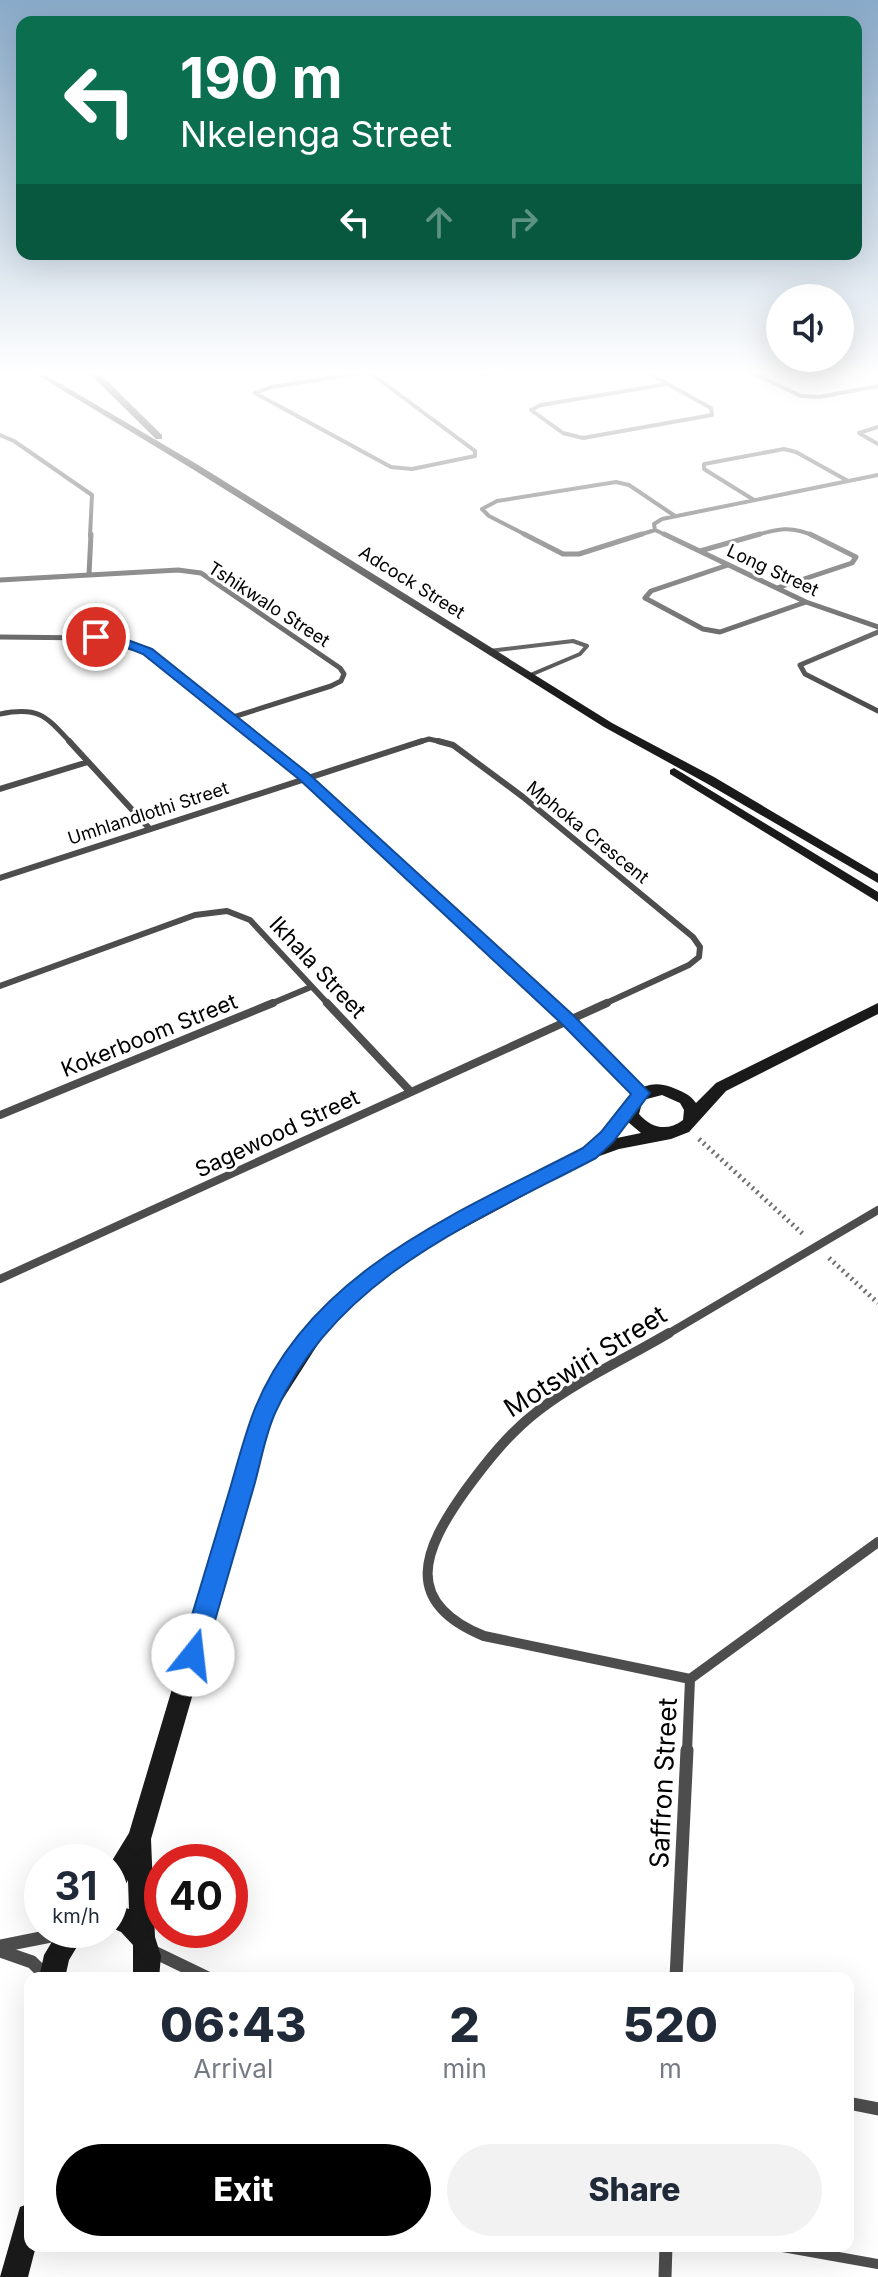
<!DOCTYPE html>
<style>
:root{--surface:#fff;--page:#f2f2f3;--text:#1f2937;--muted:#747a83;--accent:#000}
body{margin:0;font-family:Inter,sans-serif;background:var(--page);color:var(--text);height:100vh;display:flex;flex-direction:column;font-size:30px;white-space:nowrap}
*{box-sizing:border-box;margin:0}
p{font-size:26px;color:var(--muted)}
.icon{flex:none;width:44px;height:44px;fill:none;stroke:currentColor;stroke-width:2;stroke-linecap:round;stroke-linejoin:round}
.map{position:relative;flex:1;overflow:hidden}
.sheet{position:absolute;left:24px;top:1972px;width:830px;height:280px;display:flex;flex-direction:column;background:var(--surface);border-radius:16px;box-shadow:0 8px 32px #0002}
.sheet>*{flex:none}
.top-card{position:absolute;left:16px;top:16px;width:846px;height:244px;border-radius:16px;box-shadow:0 8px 32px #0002;background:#0b6e4f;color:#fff;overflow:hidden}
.controls{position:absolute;left:766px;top:284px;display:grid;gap:16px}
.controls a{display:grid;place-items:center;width:88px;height:88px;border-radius:50%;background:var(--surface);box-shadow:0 8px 32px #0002;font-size:40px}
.speed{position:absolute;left:24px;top:1844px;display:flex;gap:16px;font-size:40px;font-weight:700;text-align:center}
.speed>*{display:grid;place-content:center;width:104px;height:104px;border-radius:50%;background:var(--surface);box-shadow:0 8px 32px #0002;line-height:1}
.speed small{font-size:20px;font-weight:400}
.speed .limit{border:12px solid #d22;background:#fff;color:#111}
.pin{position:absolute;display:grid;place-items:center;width:68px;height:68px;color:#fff;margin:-34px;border:4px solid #fff;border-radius:50%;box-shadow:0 2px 8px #0007}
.me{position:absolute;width:88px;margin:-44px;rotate:16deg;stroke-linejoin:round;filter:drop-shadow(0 0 6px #0008)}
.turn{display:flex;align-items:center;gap:28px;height:168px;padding:0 32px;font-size:36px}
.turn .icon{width:104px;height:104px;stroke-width:2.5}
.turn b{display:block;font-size:56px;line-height:68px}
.lanes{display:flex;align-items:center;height:76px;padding:0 32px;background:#0003;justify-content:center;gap:40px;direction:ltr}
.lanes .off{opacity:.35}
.eta{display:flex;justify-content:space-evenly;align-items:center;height:136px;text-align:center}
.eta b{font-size:48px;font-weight:800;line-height:56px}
.primary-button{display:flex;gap:16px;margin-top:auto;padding:16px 32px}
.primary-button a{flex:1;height:92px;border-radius:48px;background:var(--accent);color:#fff;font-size:32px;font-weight:800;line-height:92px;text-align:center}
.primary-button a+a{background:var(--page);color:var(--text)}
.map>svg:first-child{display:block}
</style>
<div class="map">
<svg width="878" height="2277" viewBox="0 0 878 2277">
<rect width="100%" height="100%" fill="#fff"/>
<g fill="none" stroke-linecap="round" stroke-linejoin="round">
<path stroke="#6f6f6f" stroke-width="5" stroke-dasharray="2 4" stroke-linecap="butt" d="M699,1139L804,1235
M829,1258L878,1303"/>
<path stroke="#4d4d4d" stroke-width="4" d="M489,651L573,641L587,646L580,654L528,676"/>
<path stroke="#4d4d4d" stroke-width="10" d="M777,2246L878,2264"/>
<path stroke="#4d4d4d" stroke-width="4" d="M472,371L486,374L510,371
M644,371L711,408L712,415L583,438L563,433L531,410L541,405L667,384
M748,371L801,396L819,397L878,386
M369,372L475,451V456L412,469L391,467L255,393L271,387Z
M369,372L376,371
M878,427L859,433L878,444
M0,435L14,441L92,495L90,536
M754,500L704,469V464L784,449L796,452L848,481
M655,530L668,536
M655,530L654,524L662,519L878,475
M528,536L489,516L482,509L497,501L616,482L629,485L675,516
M636,536L655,530
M753,536C777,529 791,525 814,536"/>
<path stroke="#4d4d4d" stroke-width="5" d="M524,534L563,554H579L642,534
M664,534L806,602L878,627
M700,551L760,534
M728,565L651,591L645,598L703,629L720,632L806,602
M89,574L91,534
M0,580L178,570L201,573L340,668L344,674L341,681L331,686L230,718
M777,588L852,563L856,557L810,534
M878,632L800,665L805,674L878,711
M0,637L93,638L147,652L262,743
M0,714C39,706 46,716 71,743
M416,743L429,739L446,743"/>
<path stroke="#4d4d4d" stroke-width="6" d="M69,741L148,827
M260,741L305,777L551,1005
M438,741L453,745L523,797L693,937L700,947L699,957L689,965L602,1005
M0,789L88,762
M0,878L422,741
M0,986L195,915L227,911L250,920L329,1005
M268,1005L311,987"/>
<path stroke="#4d4d4d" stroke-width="8" d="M327,1003L411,1092
M549,1003L641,1093
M0,1115L273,1003
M0,1279L607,1003
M666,1335L878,1210"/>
<path stroke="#4d4d4d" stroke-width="10" d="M669,1333C627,1358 578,1380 539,1410C509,1433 487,1461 465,1491C423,1550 401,1602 484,1636L690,1679
M690,1679L878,1542
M687,1752L690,1679"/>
<path stroke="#4d4d4d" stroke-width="13" d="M0,1946L66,1933
M0,1951L32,1962L48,1978
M152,1951L208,1978
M676,1978L687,1750
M848,2103L878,2109
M665,2277L666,2246"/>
<path fill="#1a1a1a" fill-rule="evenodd" d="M31,371H39L200,466L612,723L714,777L878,874V883L706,783L604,727L194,470Z
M84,371H92L103,377L162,435V439H156L97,381Z
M674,768L878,892V902L670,774V770Z
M878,1003V1014L726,1091L689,1132L671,1139L619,1149L594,1158L434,1244L372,1287L345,1312L320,1341L274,1413L151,1839L155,1937L161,1956L159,1978H133V1945L121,1932L110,1927V1903L129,1909L128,1880L119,1897L110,1900V1864L129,1833L255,1411C309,1300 394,1248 498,1192C518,1182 538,1171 558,1161C566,1157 577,1154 585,1149C613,1128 628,1071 671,1087C681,1091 690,1094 696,1103L716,1083ZM662,1095L680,1103L684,1110L683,1120C667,1132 651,1128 639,1114L643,1100ZM628,1122L641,1133L612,1139L627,1124Z
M59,1930H87L69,1960L65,1978H39L44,1955Z
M30,2203V2246H36L28,2277H0L20,2207Z"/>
</g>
<linearGradient id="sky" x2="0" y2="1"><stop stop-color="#89aac9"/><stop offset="0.54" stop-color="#fff"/><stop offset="1" stop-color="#fff" stop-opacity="0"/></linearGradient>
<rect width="878" height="690" fill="url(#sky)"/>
<path fill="#1a73e8" stroke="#114b97" stroke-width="2" d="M96,633L125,639L152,649L309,774L574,1016L650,1093L613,1142L596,1158C474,1222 336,1277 276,1411C265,1434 261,1462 254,1486C238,1543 221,1599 205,1655L201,1664L193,1668L184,1664L180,1655C196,1601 213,1547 229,1492C237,1465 244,1437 254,1411C309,1271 460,1212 583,1148L601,1132L631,1094L562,1024L300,780L143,654L118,644L92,639L90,637Z"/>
<g text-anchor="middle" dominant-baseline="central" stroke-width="6" stroke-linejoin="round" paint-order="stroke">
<g font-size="18" fill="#000" stroke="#fff">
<text transform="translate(773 570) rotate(25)">Long Street</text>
<text transform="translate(412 582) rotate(32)">Adcock Street</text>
<text transform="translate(269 604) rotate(33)">Tshikwalo Street</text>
<text transform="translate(148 813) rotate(-18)">Umhlandlothi Street</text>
<text transform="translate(588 832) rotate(39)">Mphoka Crescent</text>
</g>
<g font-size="22" fill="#000" stroke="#fff">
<text transform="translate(318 967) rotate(47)">Ikhala Street</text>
<text transform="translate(149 1035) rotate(-22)">Kokerboom Street</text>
<text transform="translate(277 1133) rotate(-25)">Sagewood Street</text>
</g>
<g font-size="26" fill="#000" stroke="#fff">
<text transform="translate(585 1361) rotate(-32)">Motswiri Street</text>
<text transform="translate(663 1783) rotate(-87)">Saffron Street</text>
</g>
</g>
</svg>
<div class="controls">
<a><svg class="icon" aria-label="sound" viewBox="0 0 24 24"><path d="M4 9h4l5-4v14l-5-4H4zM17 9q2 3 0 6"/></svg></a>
</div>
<div class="speed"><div>31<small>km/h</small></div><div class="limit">40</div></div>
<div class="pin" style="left:96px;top:637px;background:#d93025"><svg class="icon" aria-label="arrive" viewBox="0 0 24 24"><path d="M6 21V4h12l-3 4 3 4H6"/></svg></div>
<svg class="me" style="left:193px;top:1655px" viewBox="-20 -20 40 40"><circle r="19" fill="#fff"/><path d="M0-13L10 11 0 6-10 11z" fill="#1a73e8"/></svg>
<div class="top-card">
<div class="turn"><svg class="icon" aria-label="left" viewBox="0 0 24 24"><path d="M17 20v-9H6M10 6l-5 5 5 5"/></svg><div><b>190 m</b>Nkelenga Street</div></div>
<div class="lanes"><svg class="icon" aria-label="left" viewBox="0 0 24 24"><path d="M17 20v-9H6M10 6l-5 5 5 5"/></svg><svg class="icon off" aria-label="ahead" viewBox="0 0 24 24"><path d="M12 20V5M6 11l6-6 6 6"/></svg><svg class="icon off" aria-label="right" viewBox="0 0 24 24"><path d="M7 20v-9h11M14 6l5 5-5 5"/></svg></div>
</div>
<section class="sheet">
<div class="eta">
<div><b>06:43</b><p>Arrival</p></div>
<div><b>2</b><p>min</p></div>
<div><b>520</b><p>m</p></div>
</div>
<div class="primary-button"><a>Exit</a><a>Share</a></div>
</section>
</div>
